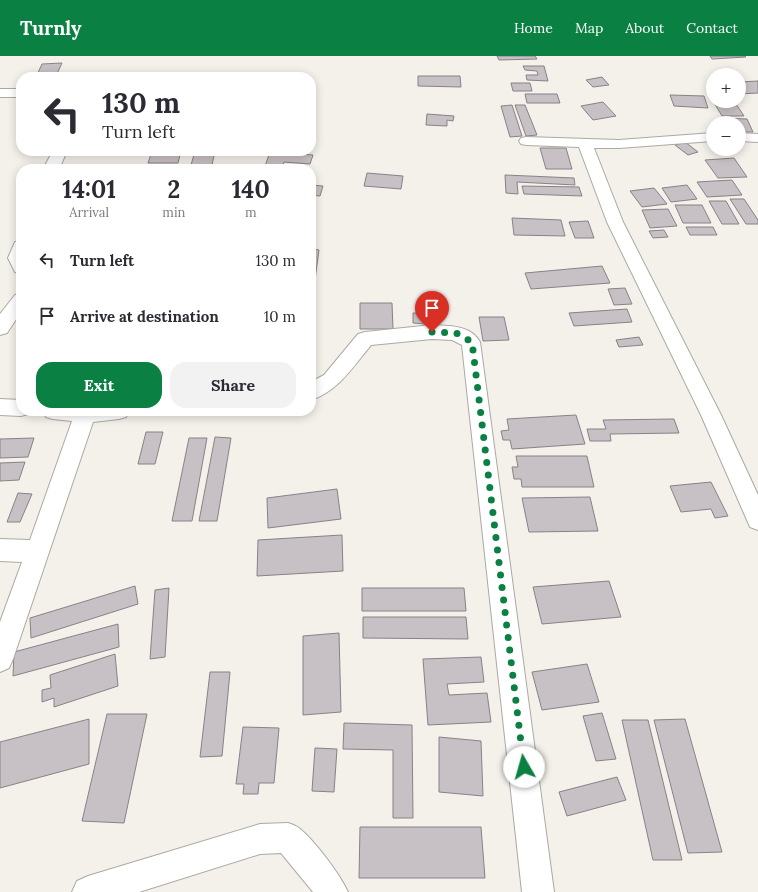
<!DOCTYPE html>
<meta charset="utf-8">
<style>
:root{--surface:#fff;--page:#f2f2f3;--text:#2b2b33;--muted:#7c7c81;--accent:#0b8043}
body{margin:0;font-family:Lora,serif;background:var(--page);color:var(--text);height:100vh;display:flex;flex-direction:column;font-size:15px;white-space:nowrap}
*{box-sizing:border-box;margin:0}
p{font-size:13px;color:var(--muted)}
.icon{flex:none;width:22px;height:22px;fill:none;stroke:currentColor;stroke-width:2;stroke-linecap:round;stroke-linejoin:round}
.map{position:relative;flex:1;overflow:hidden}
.details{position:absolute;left:16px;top:108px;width:300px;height:252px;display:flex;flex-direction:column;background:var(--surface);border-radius:16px;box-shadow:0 2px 10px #0003}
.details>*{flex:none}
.hud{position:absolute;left:16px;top:16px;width:300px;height:84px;border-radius:16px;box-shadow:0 2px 10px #0003;background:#fff;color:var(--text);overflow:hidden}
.tools{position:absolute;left:706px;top:12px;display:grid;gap:8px}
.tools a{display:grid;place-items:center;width:40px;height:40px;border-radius:50%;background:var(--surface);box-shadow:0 2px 10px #0003;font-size:20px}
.pin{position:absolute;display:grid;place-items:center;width:34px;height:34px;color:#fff;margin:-41px -17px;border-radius:50% 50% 50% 0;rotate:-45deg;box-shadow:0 0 4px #0007}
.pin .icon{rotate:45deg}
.me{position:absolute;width:44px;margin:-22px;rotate:353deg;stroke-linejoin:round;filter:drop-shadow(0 0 3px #0008)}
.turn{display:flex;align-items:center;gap:14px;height:84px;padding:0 20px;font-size:18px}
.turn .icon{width:52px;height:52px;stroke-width:2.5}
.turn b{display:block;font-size:28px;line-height:34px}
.eta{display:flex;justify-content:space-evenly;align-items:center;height:68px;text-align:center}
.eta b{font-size:24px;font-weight:800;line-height:28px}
.action{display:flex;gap:8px;margin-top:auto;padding:8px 20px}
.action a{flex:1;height:46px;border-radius:16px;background:var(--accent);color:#fff;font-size:16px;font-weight:800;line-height:46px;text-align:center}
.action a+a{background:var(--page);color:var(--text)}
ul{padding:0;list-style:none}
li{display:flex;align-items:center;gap:12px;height:56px;padding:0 20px}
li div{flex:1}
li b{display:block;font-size:15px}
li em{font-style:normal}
header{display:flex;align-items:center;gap:24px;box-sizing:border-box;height:56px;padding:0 20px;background:var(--accent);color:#fff}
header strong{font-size:19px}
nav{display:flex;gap:22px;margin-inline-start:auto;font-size:14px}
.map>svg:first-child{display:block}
</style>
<header>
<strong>Turnly</strong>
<nav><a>Home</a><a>Map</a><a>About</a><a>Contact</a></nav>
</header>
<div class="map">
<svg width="758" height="836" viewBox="0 0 758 836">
<rect width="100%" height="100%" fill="#f4f0ea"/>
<path fill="#c7c0c4" stroke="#888286" d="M497,0H535L537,3L499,4Z
M710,0H745L746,1L712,3Z
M62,7L56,20L36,21L42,8Z
M523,10H544L548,25L527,24L526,19H538L537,15L525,14Z
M418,20H460L461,31L418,30Z
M602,21L609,29L593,31L586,24Z
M758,25V37L739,38V26Z
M511,27H530L532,35H513Z
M525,38H557L560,47H527Z
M670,39L704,40L708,52L674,50Z
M713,45H734L744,60H722Z
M603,46L616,60L593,64L581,50Z
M512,49L522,80L510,81L501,50Z
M515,49H525L537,79L526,80Z
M427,58L454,60L453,65L447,64V70L426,69Z
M721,62L747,63L753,76H739V67H723Z
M685,86L698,96L688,99L675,89Z
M540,92H566L572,113H546Z
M152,95H181L178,107H148Z
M195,95H215L212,109H191Z
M270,96L313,99L310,108L284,106L282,111L309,113H264Z
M734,102L747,121L718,122L705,104Z
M367,117L403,120L401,133L364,130Z
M505,119L574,122L575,129L517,126L518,138L506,137Z
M732,124L742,139L707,141L697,126Z
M311,129L323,130L320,140L311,139Z
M687,129L697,143L671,146L662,132Z
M522,130L579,131L582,140L524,138Z
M654,132L667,148L642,151L630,135Z
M730,143H744L758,164V168H746Z
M709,145H726L739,168H722Z
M675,149H702L711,167H683Z
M668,153L677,170L650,172L642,154Z
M512,162L561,164L565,180L514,179Z
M588,165L594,182H575L569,166Z
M686,171H713L717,179H690Z
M664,174L668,181L653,182L649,175Z
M311,193L319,194L311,253Z
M602,210L610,227L531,233L525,217Z
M625,232L632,248L614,249L608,233Z
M360,247H392L393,273H360Z
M627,253L632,266L574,270L569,257Z
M413,257H425V268L413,267Z
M479,261H504L509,284L483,285Z
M639,281L643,289L619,291L616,284Z
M576,359L585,388L512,393L510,384H503L501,375L509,374L507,363Z
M674,363L679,377L610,378L611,385H590L587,373H606L603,364Z
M146,376H163L155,408H138Z
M215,381L231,382L217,465H199Z
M34,382L28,401L0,402V383Z
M189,382H207L192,465H172Z
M516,400H587L594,431H522L521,423H514L512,411H518Z
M25,406L19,424L0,425V407Z
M711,426L728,460L715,462L711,453L681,456L670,430Z
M337,433L341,463L268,472L267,442Z
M18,437L32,438L20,466H7Z
M590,441L598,475L529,476L522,442Z
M342,479L343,515L257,520L258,484Z
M609,525L621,561L542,568L533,531Z
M135,530L138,548L31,582L30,562Z
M169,532L165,601L150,603L155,534Z
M362,532H464L466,555H362Z
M363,561H466L468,583L363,582Z
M118,568L119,591L13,620L14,596Z
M339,577L341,656L303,659V580Z
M115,598L118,630L54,651V642L42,646V634L51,632L50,619Z
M481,601L484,626L447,628L449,639L487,637L491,666L428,669L423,603Z
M587,608L599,646L542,654L532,616Z
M210,616H230L222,700L200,701Z
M602,657L616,703L596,705L583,660Z
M107,658H147L124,767L82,765Z
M89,663V708L0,732V686Z
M685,663L722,796L688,797L654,664Z
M622,664H648L682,804H653Z
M344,667L412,669L413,762H393V694L343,693Z
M243,671L279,672L274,727H259L258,738H243L244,728H236Z
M439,681L481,685L483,740L439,736Z
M315,692L337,693L334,736L312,735Z
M617,721L626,744L567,760L559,736Z
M360,771H481L485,822H359Z"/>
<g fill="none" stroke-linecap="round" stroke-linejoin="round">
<g stroke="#aca9a3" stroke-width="2">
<path id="minor" d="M0,33H21V41H0Z
M713,77V85L619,92H594L623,166L721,359L758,439V474L750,471L701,359L607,166L579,91L526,89L521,88L519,85L521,82L526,81L619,84Z
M739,77L758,78V86L739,85Z
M53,95H67L59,113H43Z
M21,185V218L15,216L8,202L15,186Z
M21,237V256L7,277L0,279V258L15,239Z
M432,269C449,270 471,269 480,286L554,836H522L462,289L452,284L432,283L371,289C353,311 338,335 311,344V326L324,319L358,278L365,276Z
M0,343L21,344V355H30L28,358L21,360L0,359Z
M43,355H129L126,361L119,363L93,366L13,603L9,612L0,616V566L22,506L0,505V483L30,484L72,365L53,363L46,361Z
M288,767C292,768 296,770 299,772C314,784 340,818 348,836H313L281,797L260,798L139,836H72L77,825L88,820L260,768Z"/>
</g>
<use href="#minor" fill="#fff" fill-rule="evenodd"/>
</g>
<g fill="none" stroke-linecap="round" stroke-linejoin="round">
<path stroke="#0b8043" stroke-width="7" stroke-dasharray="0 12.6" d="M432,276L456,277L472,286L524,711"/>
</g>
</svg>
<div class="tools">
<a>+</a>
<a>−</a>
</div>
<div class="pin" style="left:432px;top:276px;background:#d93025"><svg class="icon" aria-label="arrive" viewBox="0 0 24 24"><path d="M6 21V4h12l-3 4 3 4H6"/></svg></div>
<svg class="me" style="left:524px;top:711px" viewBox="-20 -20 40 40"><circle r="19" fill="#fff"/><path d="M0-13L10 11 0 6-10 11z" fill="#0b8043"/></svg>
<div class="hud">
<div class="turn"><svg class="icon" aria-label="left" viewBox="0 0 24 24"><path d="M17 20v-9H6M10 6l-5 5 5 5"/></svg><div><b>130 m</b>Turn left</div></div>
</div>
<section class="details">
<div class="eta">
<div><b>14:01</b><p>Arrival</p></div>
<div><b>2</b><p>min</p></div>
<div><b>140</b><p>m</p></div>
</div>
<ul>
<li><svg class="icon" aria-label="left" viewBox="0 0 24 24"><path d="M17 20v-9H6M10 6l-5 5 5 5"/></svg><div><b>Turn left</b></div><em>130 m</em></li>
<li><svg class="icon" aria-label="arrive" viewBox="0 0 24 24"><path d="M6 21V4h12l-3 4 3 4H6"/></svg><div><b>Arrive at destination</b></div><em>10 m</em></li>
</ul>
<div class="action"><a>Exit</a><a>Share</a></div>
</section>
</div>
